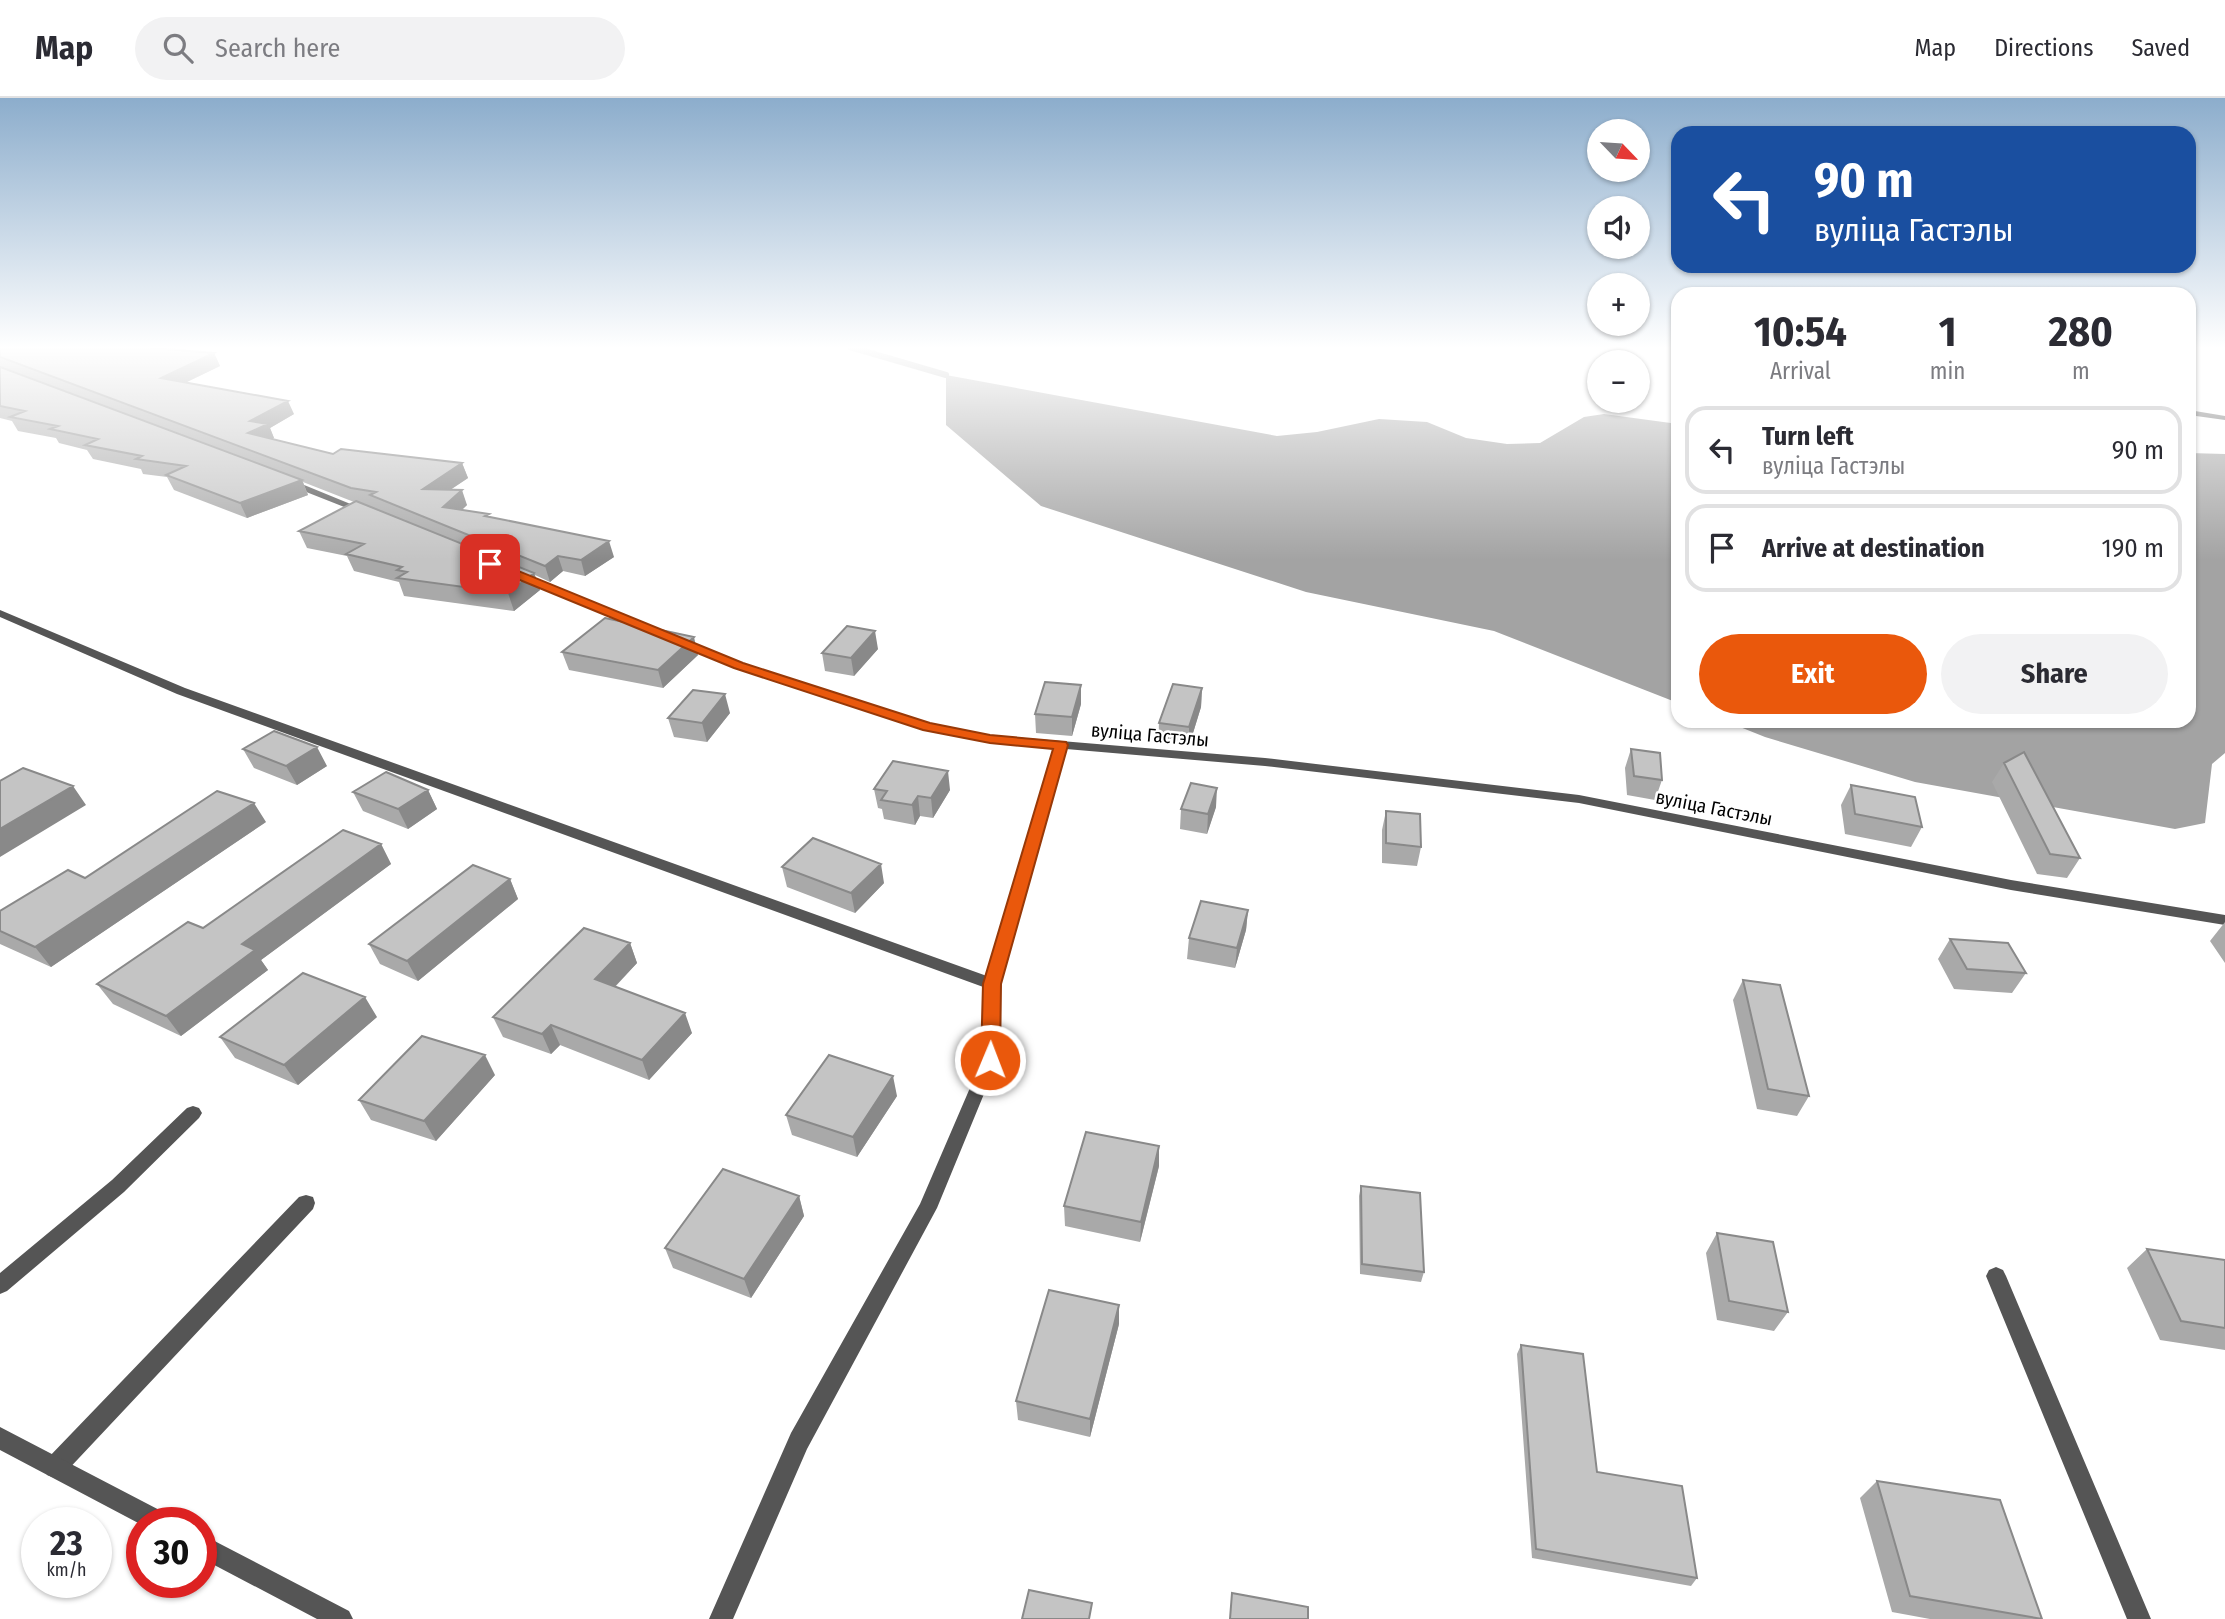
<!DOCTYPE html>
<meta charset="utf-8">
<style>
:root{--surface:#fff;--page:#f2f2f3;--text:#2b2b33;--muted:#7c7c81;--line:#e1e1e2;--accent:#ea580c}
body{margin:0;font-family:"Fira Sans Condensed",sans-serif;background:var(--page);color:var(--text);height:100vh;display:flex;flex-direction:column;font-size:26px;white-space:nowrap}
*{box-sizing:border-box;margin:0}
p{font-size:23px;color:var(--muted)}
.icon{flex:none;width:38px;height:38px;fill:none;stroke:currentColor;stroke-width:2;stroke-linecap:round;stroke-linejoin:round}
.map{position:relative;flex:1;overflow:hidden}
.side{position:absolute;left:1671px;top:189px;width:525px;height:441px;display:flex;flex-direction:column;background:var(--surface);border-radius:21px;box-shadow:0 2px 5px #0004}
.side>*{flex:none}
.guide{position:absolute;left:1671px;top:28px;width:525px;height:147px;border-radius:21px;box-shadow:0 2px 5px #0004;background:#1a4fa0;color:#fff;overflow:hidden}
.needle{width:46px;rotate:115deg}
.fabs{position:absolute;left:1587px;top:21px;display:grid;gap:14px}
.fabs a{display:grid;place-items:center;width:63px;height:63px;border-radius:50%;background:var(--surface);box-shadow:0 2px 5px #0004;font-size:35px}
.speed{position:absolute;left:21px;top:1409px;display:flex;gap:14px;font-size:35px;font-weight:700;text-align:center}
.speed>*{display:grid;place-content:center;width:91px;height:91px;border-radius:50%;background:var(--surface);box-shadow:0 2px 5px #0004;line-height:1}
.speed small{font-size:18px;font-weight:400}
.speed .limit{border:10px solid #d22;background:#fff;color:#111}
.pin{position:absolute;display:grid;place-items:center;width:60px;height:60px;color:#fff;margin:-30px;border-radius:14px;box-shadow:0 4px 10px #0006}
.me{position:absolute;width:77px;margin:-38px;rotate:1deg;stroke-linejoin:round;filter:drop-shadow(0 0 5px #0008)}
.turn{display:flex;align-items:center;gap:24px;height:147px;padding:0 28px;font-size:32px}
.turn .icon{width:91px;height:91px;stroke-width:2.5}
.turn b{display:block;font-size:49px;line-height:60px}
.eta{display:flex;justify-content:space-evenly;align-items:center;height:119px;text-align:center}
.eta b{font-size:42px;font-weight:700;line-height:49px}
.cta{display:flex;gap:14px;margin-top:auto;padding:14px 28px}
.cta a{flex:1;height:80px;border-radius:42px;background:var(--accent);color:#fff;font-size:28px;font-weight:700;line-height:80px;text-align:center}
.cta a+a{background:var(--page);color:var(--text)}
ul{padding:0;list-style:none}
li{display:flex;align-items:center;gap:21px;height:88px;margin:0 14px 10px;padding:0 14px;border:4px solid var(--line);border-radius:21px}
li div{flex:1}
li b{display:block;font-size:26px}
li em{font-style:normal}
header{display:flex;align-items:center;gap:42px;box-sizing:border-box;height:98px;padding:0 35px;background:var(--surface);border-bottom:2px solid var(--line)}
header strong{font-size:33px}
nav{display:flex;gap:38px;margin-inline-start:auto;font-size:24px}
.search{width:490px;height:63px;background:var(--page);display:flex;align-items:center;gap:18px;box-sizing:border-box;padding:0 24px;border-radius:38px;color:var(--muted);font-size:26px}
.map>svg:first-child{display:block}
</style>
<header>
<strong>Map</strong>
<div class="search"><svg class="icon" aria-label="search" viewBox="0 0 24 24"><circle cx="10" cy="10" r="6"/><path d="M15 15l6 6"/></svg>Search here</div>
<nav><a>Map</a><a>Directions</a><a>Saved</a></nav>
</header>
<div class="map">
<svg width="2225" height="1521" viewBox="0 0 2225 1521">
<rect width="100%" height="100%" fill="#fff"/>
<path fill="#a3a3a3" d="M946,277L1277,338L1317,334L1379,321L1427,324L1466,340L1507,346L1540,345L1584,319L1604,316L1678,326V605L1494,533L1306,494L1041,408L946,327Z
M2189,355L2225,356V655L2212,666L2205,725L2175,731L1915,684L1765,639L1725,623H2189Z"/>
<g fill="none" stroke-linecap="round" stroke-linejoin="round">
<path stroke="#a3a3a3" stroke-width="6" d="M850,249L946,277"/>
<path fill="#555" fill-rule="evenodd" d="M0,512L185,590L998,882L1000,886L998,890H986L177,596L0,519Z
M193,1008L199,1010L202,1015L199,1020L124,1094L7,1193L0,1196V1175L112,1082L187,1010Z
M306,1097L313,1099L315,1105L313,1111L63,1377L55,1380L47,1377L44,1369L47,1361L299,1099Z
M1996,1169L2003,1172L2006,1178L2151,1521H2127L1986,1178L1989,1172Z"/>
<path fill="#555" fill-rule="evenodd" d="M286,382H292L370,414L362,416L286,386Z
M523,476L663,533L665,535L663,537H655L519,481L518,479Z
M681,541L742,565L931,626L990,637L1265,660L1579,697L2011,782L2225,817V827L2011,792L1579,705L1265,668L1066,651L1000,886L998,962L937,1110L807,1351L733,1521H709L791,1335L920,1106L982,962L984,886L1054,650L990,645L924,632L734,569L677,546V542Z
M0,1329L167,1416L170,1424H142V1427L0,1352Z
M201,1436L349,1513L353,1521H317L201,1460Z"/>
<path fill="#555" fill-rule="evenodd" d="M2189,312L2225,318V322L2189,317Z"/>
</g>
<path fill="#a9a9a9" d="M0,249H161V251L214,255L220,268L187,284L294,316L270,330L274,340L272,341L333,356L462,365L468,380L450,392L467,407L462,412L490,419L614,459L585,478L563,473L550,484L535,477L540,492L514,513L404,498L399,484L354,473L347,458L307,450L299,433L354,404L303,384L308,397L247,420L174,392L167,379L143,376L141,371L93,361L87,352L59,345L56,340L18,333L12,323L0,320Z
M878,551L854,578L825,573L822,555Z
M562,554L698,557L663,590L569,572Z
M1202,590L1201,609L1189,648L1158,644L1159,625Z
M1081,606L1072,638L1036,635L1035,616Z
M730,615L707,644L674,639L668,620Z
M243,651L327,668L297,687L254,670Z
M1631,651L1662,682L1655,702L1627,697L1625,670Z
M2004,665L2080,760L2067,780L2037,776L1992,684Z
M1851,687L1922,729L1911,749L1845,736L1841,707Z
M874,691L950,692L933,720L920,718L915,727L884,721L882,711L878,710Z
M428,692L437,711L408,731L363,713L353,694Z
M1216,709L1207,736L1180,731L1181,711Z
M1386,713L1421,749L1417,768L1382,765V732Z
M266,724L51,869L0,846V813L85,780Z
M381,746L391,766L261,862L268,872L181,938L113,906L97,886L203,830Z
M782,769L884,785L855,815L787,789Z
M510,781L518,801L418,883L380,866L369,846Z
M1248,812L1246,832L1235,870L1187,861L1189,840Z
M2225,824V865L2210,843Z
M1950,841L2026,875L2012,895L1954,891L1938,861Z
M630,845L637,865L615,889L692,935L649,982L560,947L551,956L503,939L493,919Z
M1743,882L1809,998L1797,1018L1757,1011L1733,902Z
M377,919L298,987L235,960L220,939Z
M495,977L436,1043L371,1022L359,1002Z
M897,998L857,1059L792,1037L786,1017Z
M1159,1068L1140,1144L1065,1128L1064,1108Z
M1361,1088L1424,1174L1421,1184L1360,1176L1359,1098Z
M799,1098L804,1118L751,1200L673,1170L665,1150Z
M1717,1135L1788,1214L1774,1233L1717,1222L1706,1155Z
M2147,1151L2225,1162V1252L2160,1242L2127,1170Z
M1119,1226L1090,1339L1018,1322L1016,1303Z
M1521,1247L1597,1374L1697,1480L1691,1488L1532,1460L1517,1256Z
M1877,1383L2042,1521H1930L1892,1514L1860,1400Z"/>
<path fill="#898989" d="M214,255L220,268L168,293L161,280Z
M288,303L294,316L270,330L274,340L255,350L248,335L250,323Z
M462,365L468,380L429,406L423,391Z
M302,382L308,397L247,420L240,405Z
M462,392L467,407L448,424L443,409Z
M609,443L614,459L585,478L581,462Z
M558,458L563,473L550,484L545,468Z
M534,475L540,492L514,513L508,495Z
M875,533L878,551L854,578L851,560Z
M694,539L698,557L663,590L658,572Z
M1081,587V606L1072,638V619Z
M1202,590L1201,609L1189,648V629Z
M725,596L730,615L707,644L702,625Z
M317,649L327,668L297,687L286,668Z
M948,673L950,692L933,720L931,700Z
M73,688L86,707L0,759V731Z
M1217,690L1216,709L1207,736L1208,716Z
M428,692L437,711L408,731L398,711Z
M918,698L920,718L915,727L912,707Z
M254,705L266,724L51,869L35,849Z
M381,746L391,766L261,862L268,872L181,938L166,918L242,846Z
M881,766L884,785L855,815L851,795Z
M510,781L518,801L418,883L407,863Z
M1248,812L1246,832L1235,870L1237,850Z
M630,845L637,865L603,901L595,881Z
M365,899L377,919L298,987L284,967Z
M685,915L692,935L649,982L642,962Z
M551,927L560,947L551,956L542,936Z
M485,957L495,977L436,1043L424,1023Z
M893,978L897,998L857,1059L853,1039Z
M1159,1048V1068L1140,1144L1141,1124Z
M799,1098L804,1118L751,1200L744,1181Z
M1119,1207V1226L1090,1339V1321Z"/>
<path fill="#c4c4c4" stroke="#898989" stroke-width="2" d="M0,249H155L153,250L214,255L161,280L288,303L250,323L268,326L248,335L333,356L341,351L462,365L423,391L462,392L443,409L489,416L485,418L609,443L581,462L558,458L545,468L370,397L376,394L351,390L0,259Z
M0,269L302,382L240,405L166,377L186,368L136,361L142,358L85,347L98,341L50,331L58,328L10,319L25,313L0,308Z
M356,403L534,475L508,495L397,480L407,474L397,472L402,469L346,456L364,446L299,433Z
M605,520L694,539L658,572L562,554Z
M847,528L875,533L851,560L822,555Z
M1045,584L1081,587L1072,619L1035,616Z
M1173,586L1202,590L1189,629L1159,625Z
M693,592L725,596L702,625L668,620Z
M274,633L317,649L286,668L243,651Z
M1631,651L1660,655L1662,682L1634,678Z
M2024,654L2080,760L2050,756L2004,665Z
M893,663L948,673L931,700L918,698L912,707L881,702L887,693L874,691Z
M23,670L73,688L0,731V683Z
M386,674L428,692L398,711L353,694Z
M1191,685L1217,690L1208,716L1181,711Z
M1851,687L1915,699L1922,729L1855,716Z
M217,693L254,705L35,849L0,833V813L68,772L85,780Z
M1386,713L1420,716L1421,749L1386,745Z
M343,732L381,746L242,846L255,852L166,918L97,886L188,824L203,830Z
M813,740L881,766L851,795L782,769Z
M473,767L510,781L407,863L369,846Z
M1201,803L1248,812L1237,850L1189,840Z
M584,830L630,845L595,881L685,915L642,962L551,927L542,936L493,919Z
M1950,841L2008,845L2026,875L1967,871Z
M303,875L365,899L284,967L220,939Z
M1743,882L1780,887L1809,998L1768,991Z
M422,938L485,957L424,1023L359,1002Z
M829,957L893,978L853,1039L786,1017Z
M1086,1034L1159,1048L1141,1124L1064,1108Z
M723,1071L799,1098L744,1181L665,1150Z
M1361,1088L1420,1095L1424,1174L1362,1166Z
M1717,1135L1773,1144L1788,1214L1729,1203Z
M2147,1151L2225,1162V1230L2181,1223Z
M1049,1192L1119,1207L1090,1321L1016,1303Z
M1521,1247L1583,1256L1597,1374L1682,1388L1697,1480L1536,1451Z
M1877,1383L2000,1402L2042,1521L1910,1498Z
M1029,1492L1092,1505L1089,1521H1022Z
M1232,1495L1308,1509V1521H1230Z"/>
<linearGradient id="sky" x2="0" y2="1"><stop stop-color="#8cadcc"/><stop offset="0.54" stop-color="#fff"/><stop offset="1" stop-color="#fff" stop-opacity="0"/></linearGradient>
<rect width="2225" height="462" fill="url(#sky)"/>
<path fill="#ea580c" stroke="#983908" stroke-width="2" d="M486,463H494L743,565L930,625L990,637L1066,644L1068,647L1001,886L1000,962L997,967L990,969L984,967L981,962L983,886L1053,651L990,645L923,632L734,570L486,468Z"/>
<g text-anchor="middle" dominant-baseline="central" stroke-width="5" stroke-linejoin="round" paint-order="stroke">
<g font-size="19" fill="#000" stroke="#fff">
<text transform="translate(1150 637) rotate(5)">вуліца Гастэлы</text>
<text transform="translate(1714 710) rotate(11)">вуліца Гастэлы</text>
</g>
</g>
</svg>
<div class="fabs">
<a><svg class="needle" viewBox="-14 -14 28 28"><path d="M0-13l5 13h-10z" fill="#e53935"/><path d="M0 13l5-13h-10z" fill="#7c7c81"/></svg></a>
<a><svg class="icon" aria-label="sound" viewBox="0 0 24 24"><path d="M4 9h4l5-4v14l-5-4H4zM17 9q2 3 0 6"/></svg></a>
<a>+</a>
<a>−</a>
</div>
<div class="speed"><div>23<small>km/h</small></div><div class="limit">30</div></div>
<div class="pin" style="left:490px;top:466px;background:#d93025"><svg class="icon" aria-label="arrive" viewBox="0 0 24 24"><path d="M6 21V4h12l-3 4 3 4H6"/></svg></div>
<svg class="me" style="left:990px;top:962px" viewBox="-20 -20 40 40"><circle r="17" fill="#ea580c" stroke="#fff" stroke-width="3"/><path d="M0-11L8 9 0 5-8 9z" fill="#fff"/></svg>
<div class="guide">
<div class="turn"><svg class="icon" aria-label="left" viewBox="0 0 24 24"><path d="M17 20v-9H6M10 6l-5 5 5 5"/></svg><div><b>90 m</b>вуліца Гастэлы</div></div>
</div>
<section class="side">
<div class="eta">
<div><b>10:54</b><p>Arrival</p></div>
<div><b>1</b><p>min</p></div>
<div><b>280</b><p>m</p></div>
</div>
<ul>
<li><svg class="icon" aria-label="left" viewBox="0 0 24 24"><path d="M17 20v-9H6M10 6l-5 5 5 5"/></svg><div><b>Turn left</b><p>вуліца Гастэлы</p></div><em>90 m</em></li>
<li><svg class="icon" aria-label="arrive" viewBox="0 0 24 24"><path d="M6 21V4h12l-3 4 3 4H6"/></svg><div><b>Arrive at destination</b></div><em>190 m</em></li>
</ul>
<div class="cta"><a>Exit</a><a>Share</a></div>
</section>
</div>
